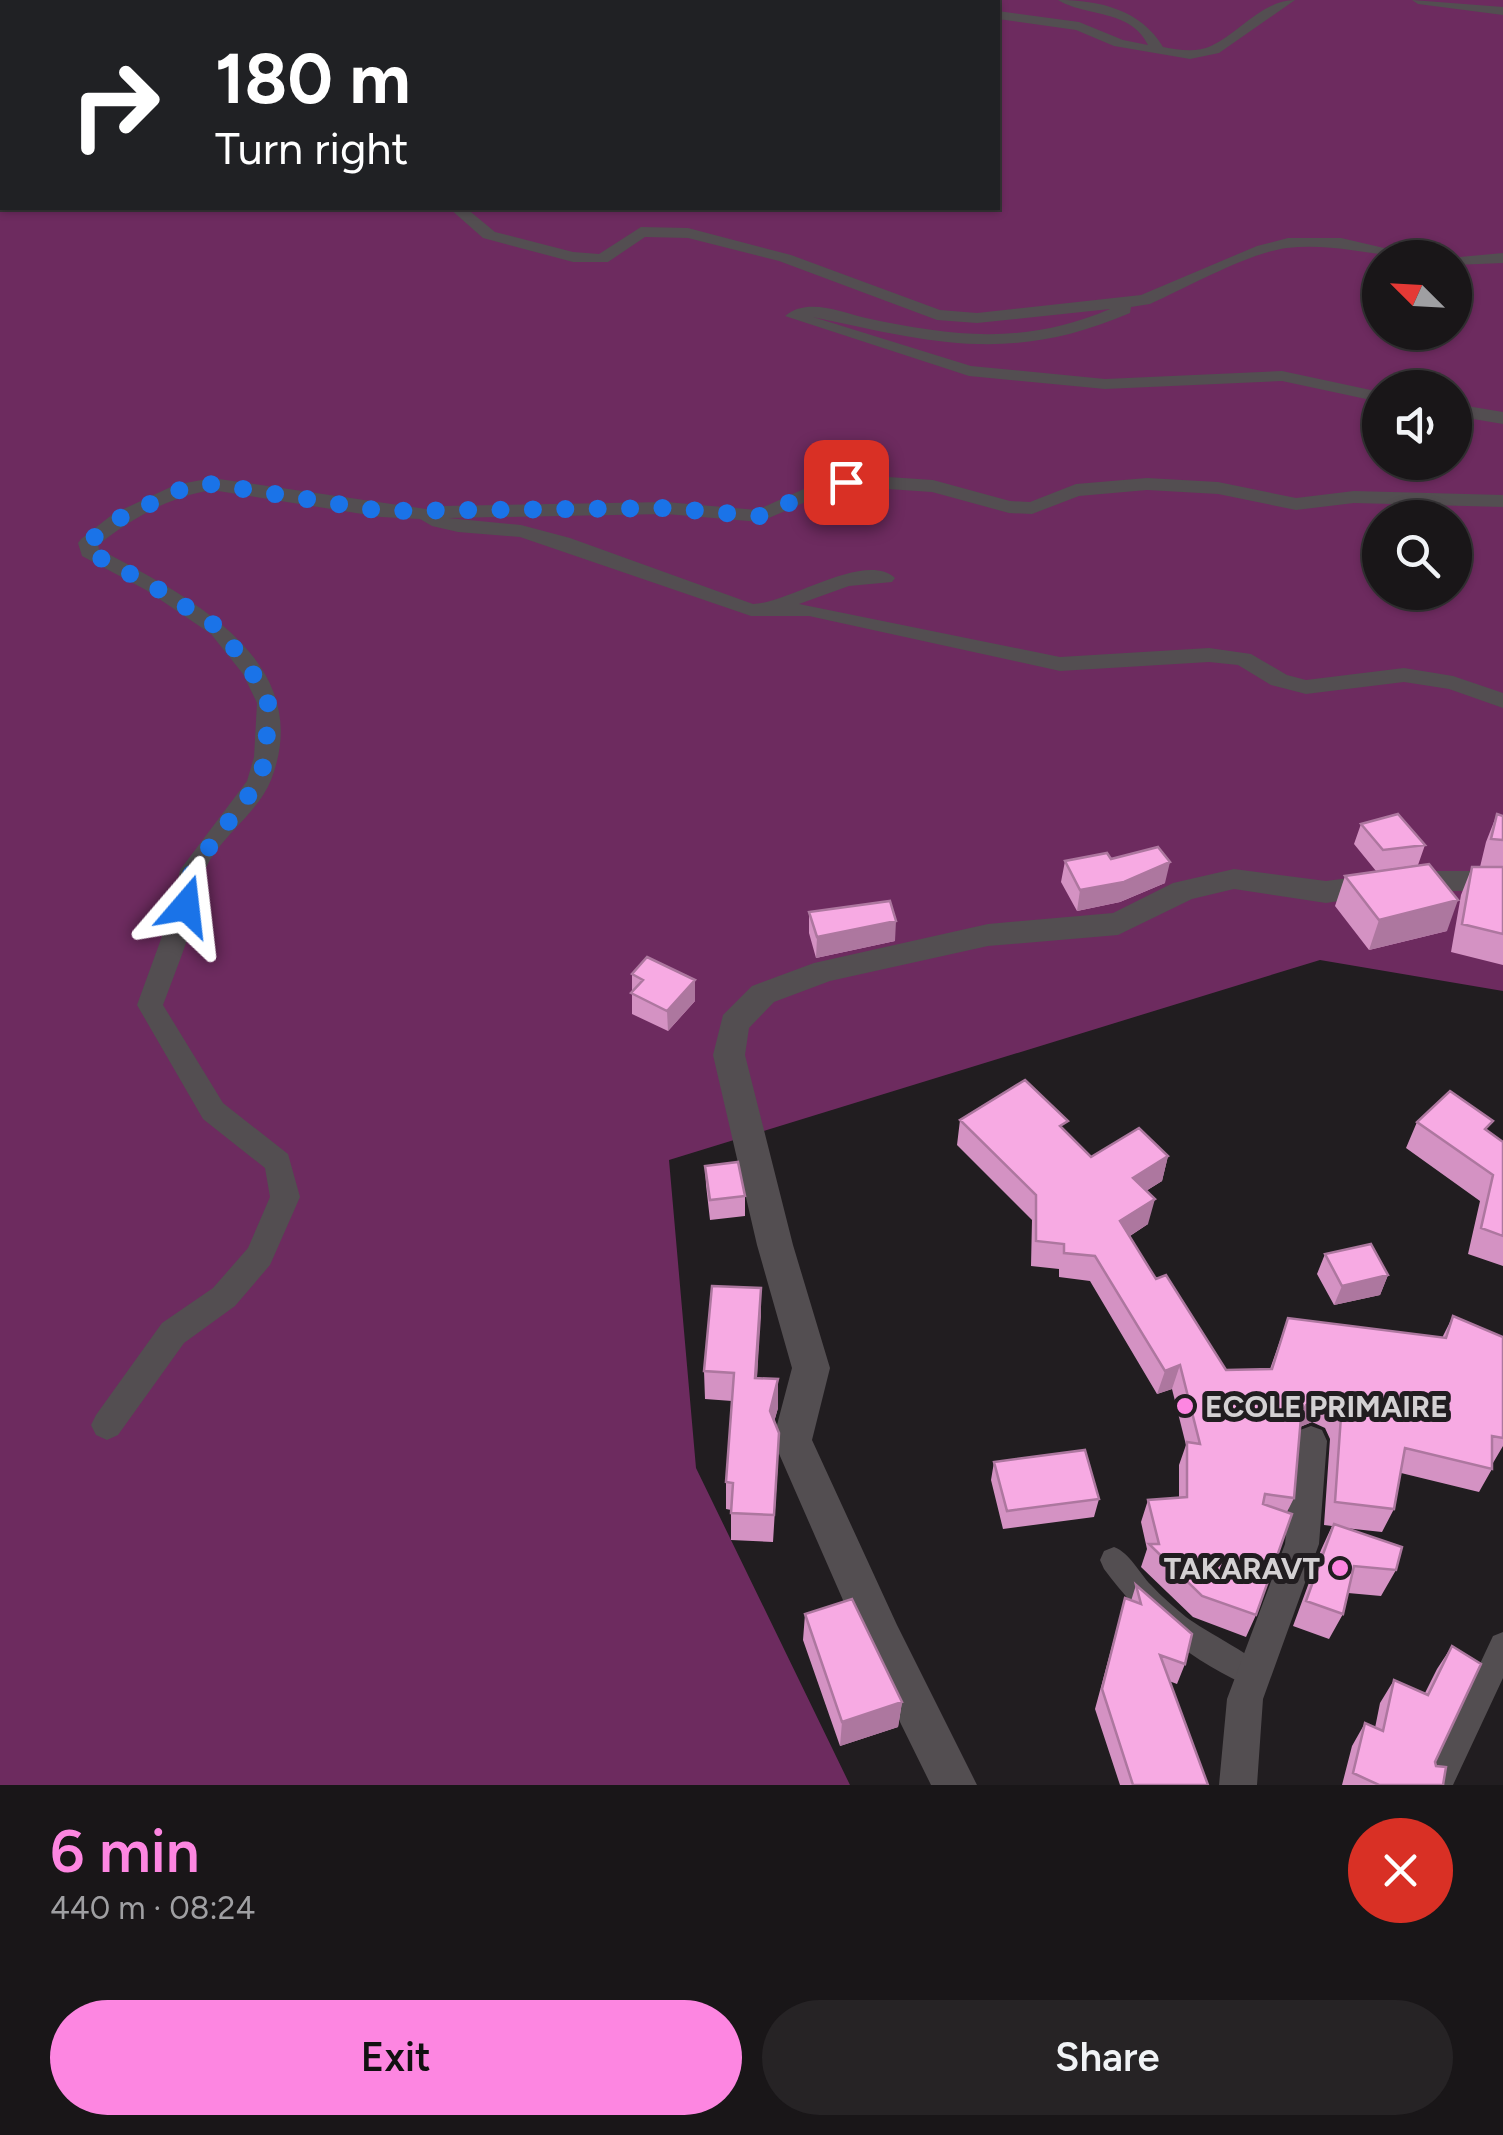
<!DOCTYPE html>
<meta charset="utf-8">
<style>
:root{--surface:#191618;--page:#262325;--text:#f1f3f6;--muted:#9f9fa2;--line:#373537;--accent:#fd86e1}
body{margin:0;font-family:Figtree,sans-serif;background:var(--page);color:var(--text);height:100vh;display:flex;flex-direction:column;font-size:38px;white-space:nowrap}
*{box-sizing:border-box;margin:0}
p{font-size:32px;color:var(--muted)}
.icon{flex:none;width:55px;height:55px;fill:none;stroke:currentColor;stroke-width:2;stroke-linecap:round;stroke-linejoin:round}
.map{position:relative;height:1785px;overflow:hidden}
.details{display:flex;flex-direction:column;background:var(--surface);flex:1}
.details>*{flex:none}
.top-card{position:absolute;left:0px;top:0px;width:1000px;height:210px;box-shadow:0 2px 8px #0004,0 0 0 2px var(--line);background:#202124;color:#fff;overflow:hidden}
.needle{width:65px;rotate:294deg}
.fabs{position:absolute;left:1362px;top:240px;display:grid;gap:20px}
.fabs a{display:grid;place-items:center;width:110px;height:110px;border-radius:50%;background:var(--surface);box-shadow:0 2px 8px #0004,0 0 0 2px var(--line);font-size:50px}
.pin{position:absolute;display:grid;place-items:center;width:85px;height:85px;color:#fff;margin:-42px;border-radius:20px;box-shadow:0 5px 15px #0006}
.me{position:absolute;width:110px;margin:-55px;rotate:17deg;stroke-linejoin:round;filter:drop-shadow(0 0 8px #0008)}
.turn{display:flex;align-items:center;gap:35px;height:210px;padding:0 50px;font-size:45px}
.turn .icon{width:130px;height:130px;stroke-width:2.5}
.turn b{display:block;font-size:70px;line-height:85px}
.round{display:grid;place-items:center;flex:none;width:105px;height:105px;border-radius:52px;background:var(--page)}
.summary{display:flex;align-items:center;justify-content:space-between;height:170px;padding:0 50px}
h1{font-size:60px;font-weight:600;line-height:75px;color:var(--accent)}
.primary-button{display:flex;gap:20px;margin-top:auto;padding:20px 50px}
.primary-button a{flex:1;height:115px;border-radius:60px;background:var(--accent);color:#111;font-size:40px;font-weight:600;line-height:115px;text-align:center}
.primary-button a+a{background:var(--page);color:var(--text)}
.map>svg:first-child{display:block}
</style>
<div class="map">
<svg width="1503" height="1785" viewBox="0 0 1503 1785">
<rect width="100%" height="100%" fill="#211d20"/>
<path fill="#6d2b5f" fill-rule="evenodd" d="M0,0H1503V991L1320,960L669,1160L696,1468L850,1785H0ZM2,2H998V208H2ZM1380,258H1455V332H1380ZM1380,388H1455V462H1380ZM1380,518H1455V592H1380Z"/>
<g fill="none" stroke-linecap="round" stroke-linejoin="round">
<path fill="#534e51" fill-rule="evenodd" d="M1114,1547C1130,1553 1139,1573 1151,1585C1162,1597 1174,1607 1186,1617C1204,1631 1262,1659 1268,1674L1264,1684L1254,1688C1193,1663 1143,1622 1104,1569L1100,1560L1104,1551Z
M1503,1632V1678L1453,1785H1423L1493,1636Z"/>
<path fill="#534e51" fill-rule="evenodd" d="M293,0H384L385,2H292Z
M840,0H869L870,2H841Z
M1058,0C1100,0 1141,10 1163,47C1179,50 1196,53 1211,46C1240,32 1263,0 1295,0L1219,53L1190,59L1114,46L1076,30L998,19V11L1079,22L1123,40L1148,45C1131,9 1086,17 1058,0Z
M1412,0L1503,7V15L1418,4Z
M2,23V31L0,32V24Z
M2,155V165L0,166V156Z
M449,208H466L495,232L573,252L599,254L641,227L688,228L791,255L940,310L977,313L1141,295L1257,246L1288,238H1341L1427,258C1380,258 1334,242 1287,248C1248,253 1188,287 1150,304L1131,307L1130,313C1011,364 934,343 813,317L971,366L1105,379L1282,371L1380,392V402L1282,381L1105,389L969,376L785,316C807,297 841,312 866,318C955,337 1025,345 1110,309L977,323L937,320L779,261L688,238L645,237L608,262H573L483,238Z
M1503,253V263L1455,265V258H1449Z
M1455,404L1503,412V424L1455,416Z
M873,476L933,480L1010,501L1030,502L1076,484L1147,478L1218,482L1296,498L1354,491L1503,495V507L1354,503L1296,510L1218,494L1147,490L1079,496L1032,514L1009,513L932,492L873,488L826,493L760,522L666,514L448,518L521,525L570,538L753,604C787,604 865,550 895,578L892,582L849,586L799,604L1060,657L1209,648L1251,654L1287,675L1306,680L1404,668L1453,676L1503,693V708L1449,689L1404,682L1306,694L1271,685L1238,665L1209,662L1060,671L809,616H751L520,537L458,532L432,526L420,519L381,517L212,490C169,497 132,518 98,545L99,549C185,595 318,659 271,780C257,815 216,839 204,873C200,885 201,899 197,911C187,942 175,973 163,1005L223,1103L288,1154L300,1197L270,1265L235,1306L184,1343L118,1435L107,1440L96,1435L91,1425L96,1415L162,1323L213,1288L248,1248L270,1197L265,1168L203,1119L137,1005L173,906L180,870L247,781L254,757L257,703L243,674L211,634L146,590L82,556L78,543L81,539L113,514L175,485L212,478L433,510L441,506L666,502L757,510L815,484Z
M1311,1426L1322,1430L1327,1441L1319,1544L1263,1699L1257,1785H1219L1227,1699L1285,1544L1295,1441L1300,1430Z"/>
<path fill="#534e51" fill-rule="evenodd" d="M1234,869L1326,881L1402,871H1503V891H1402L1326,903L1234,889L1192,899L1118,935L988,946L830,981L774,1002L749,1028L745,1055L793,1245L830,1368L812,1440L897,1625L977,1785H931L867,1655L773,1440L792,1368L757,1245L713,1055L723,1015L752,986L814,963L988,924L1113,913L1173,883Z"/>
</g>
<path fill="#d492c3" d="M1497,814L1503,816V965L1451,952L1461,895L1472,867H1480L1486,842Z
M1361,824L1425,845L1418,865L1376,871L1354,844Z
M1111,859L1165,883L1120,902L1077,911L1061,882L1065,861Z
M1345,876L1447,931L1369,950L1335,906Z
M809,912L895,941L816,958L809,933Z
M632,974L695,980V1001L668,1031L632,1014Z
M960,1120L1066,1132L1091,1157L1168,1156L1162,1181L1146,1191L1148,1224L1130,1236L1156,1279L1226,1370L1270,1369L1288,1318L1442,1338L1453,1316L1503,1337V1446L1493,1463L1492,1469L1479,1492L1401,1473L1394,1509L1382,1532L1345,1528L1396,1570L1381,1596L1348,1593L1343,1614L1329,1639L1293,1626L1321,1550L1332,1526L1324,1525L1330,1439L1325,1428L1312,1422L1300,1427L1294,1498L1287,1512L1256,1615L1246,1637L1193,1617L1141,1567L1147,1549L1141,1522L1148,1500L1179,1498V1465L1186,1445L1172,1389L1157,1394L1090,1281L1059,1277V1269L1031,1266L1032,1220L957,1145Z
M1417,1122L1488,1132L1503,1142V1266L1468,1254L1480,1201L1406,1148Z
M705,1166L745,1196V1216L710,1220L706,1185Z
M1325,1254L1388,1275L1380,1295L1334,1305L1317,1274Z
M761,1288L757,1378L778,1408L774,1422L778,1461L773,1542L731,1540V1510L726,1509V1482L732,1401L705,1399L704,1371Z
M994,1462L1099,1499L1094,1517L1003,1529L991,1480Z
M1136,1585L1185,1664L1177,1684L1169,1681L1208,1785H1120L1095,1709L1125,1598L1131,1601Z
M805,1614L902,1702L898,1727L840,1746L803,1640Z
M1452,1646L1435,1762L1443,1785H1342L1352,1746L1365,1723L1375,1728L1380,1703L1394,1680L1425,1693L1437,1669Z"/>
<path fill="#ad779f" d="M1170,862L1165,883L1120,902L1077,911L1080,890Z
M1458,900L1447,931L1369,950L1379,920Z
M896,921L895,941L816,958L817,937Z
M695,980V1001L668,1031L667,1011Z
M1168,1156L1162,1181L1126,1203L1133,1178Z
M1155,1199L1148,1224L1114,1246L1120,1221Z
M1388,1275L1380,1295L1334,1305L1342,1286Z
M761,1288V1317L755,1406V1378Z
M1180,1365L1172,1389L1157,1394L1165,1371Z
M778,1379V1408L769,1439L770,1411Z
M1322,1399L1312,1422L1297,1428L1306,1405Z
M902,1702L898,1727L840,1746L842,1722Z"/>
<path fill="#f7aae3" stroke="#ad779f" stroke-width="2.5" d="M1398,814L1425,845L1383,850L1361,824Z
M1497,814L1503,816V840L1491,839Z
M1158,847L1170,862L1124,882L1080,890L1065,861L1107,853L1111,859Z
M1429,864L1458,900L1379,920L1345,876Z
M1472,867H1503V934L1462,924Z
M890,901L896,921L817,937L809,912Z
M647,957L695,980L667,1011L631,993L643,980L632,974Z
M1025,1080L1068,1121L1060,1126L1091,1157L1139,1128L1168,1156L1133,1178L1155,1199L1120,1221L1156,1279L1166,1275L1226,1370L1272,1369L1288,1318L1446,1338L1453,1316L1503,1337V1438L1492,1436V1469L1405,1448L1394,1509L1335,1502L1341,1416L1336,1405L1322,1399L1306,1405L1301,1417L1294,1498L1265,1494L1263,1504L1292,1514L1256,1615L1202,1596L1149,1544H1159L1148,1500L1187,1497V1442L1200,1444L1180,1365L1165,1371L1095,1256L1064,1253V1244L1036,1241V1195L960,1120Z
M1450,1091L1493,1121L1485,1129L1503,1142V1236L1481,1228L1493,1175L1417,1122Z
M738,1162L745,1196L710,1200L705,1166Z
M1371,1244L1388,1275L1342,1286L1325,1254Z
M712,1286L761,1288L755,1378L778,1379L770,1411L779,1433L774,1515L731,1513L733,1483L726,1482L734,1373L704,1371Z
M1085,1450L1099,1499L1007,1511L994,1462Z
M1334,1524L1402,1547L1396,1570L1354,1566L1343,1614L1306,1601Z
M1136,1585L1192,1634L1185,1664L1160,1655L1208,1785H1133L1102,1689L1125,1598L1141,1604Z
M852,1599L902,1702L842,1722L805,1614Z
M1452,1646L1481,1664L1435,1762L1436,1766L1446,1767L1443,1785H1379L1353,1773L1365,1723L1383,1731L1394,1680L1428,1695Z"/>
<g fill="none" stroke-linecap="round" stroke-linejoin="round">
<path stroke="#1a73e8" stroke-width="18" stroke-dasharray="0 32.4" d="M186,906L192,870L258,783L266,757L268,702L252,672L219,628L153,586L89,552L88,542L120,518L182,489L212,484L382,511L666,508L760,516L822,488L846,482"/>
</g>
<g fill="#fd86e1" stroke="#211d20" stroke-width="4">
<circle cx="1185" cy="1406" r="10"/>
<circle cx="1340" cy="1568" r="10"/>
</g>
<g text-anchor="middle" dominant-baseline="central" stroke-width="10" stroke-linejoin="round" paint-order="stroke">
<g font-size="30" font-weight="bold" fill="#d4d1d3" stroke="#211d20" text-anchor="start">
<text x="1205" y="1406">ECOLE PRIMAIRE</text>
<text x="1320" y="1568" text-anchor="end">TAKARAVT</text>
</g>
</g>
</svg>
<div class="fabs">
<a><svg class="needle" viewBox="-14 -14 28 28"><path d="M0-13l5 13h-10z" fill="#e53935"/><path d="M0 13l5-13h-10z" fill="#9f9fa2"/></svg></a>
<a><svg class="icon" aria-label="sound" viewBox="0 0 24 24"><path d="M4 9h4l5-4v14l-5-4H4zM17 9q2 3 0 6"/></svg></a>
<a><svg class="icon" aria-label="search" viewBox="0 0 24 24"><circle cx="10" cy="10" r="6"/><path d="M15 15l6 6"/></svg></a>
</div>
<div class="pin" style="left:846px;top:482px;background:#d93025"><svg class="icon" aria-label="arrive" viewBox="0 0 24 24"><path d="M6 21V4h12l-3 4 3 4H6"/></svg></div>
<svg class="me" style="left:186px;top:906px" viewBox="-20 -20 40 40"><path d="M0-17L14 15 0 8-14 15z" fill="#1a73e8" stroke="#fff" stroke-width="4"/></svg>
<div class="top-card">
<div class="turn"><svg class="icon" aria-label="right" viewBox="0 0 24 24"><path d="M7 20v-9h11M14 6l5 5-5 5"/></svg><div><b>180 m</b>Turn right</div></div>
</div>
</div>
<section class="details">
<div class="summary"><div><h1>6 min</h1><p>440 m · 08:24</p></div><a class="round" style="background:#d93025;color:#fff"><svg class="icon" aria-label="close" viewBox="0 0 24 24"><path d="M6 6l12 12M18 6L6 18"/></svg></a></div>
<div class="primary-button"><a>Exit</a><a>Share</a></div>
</section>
